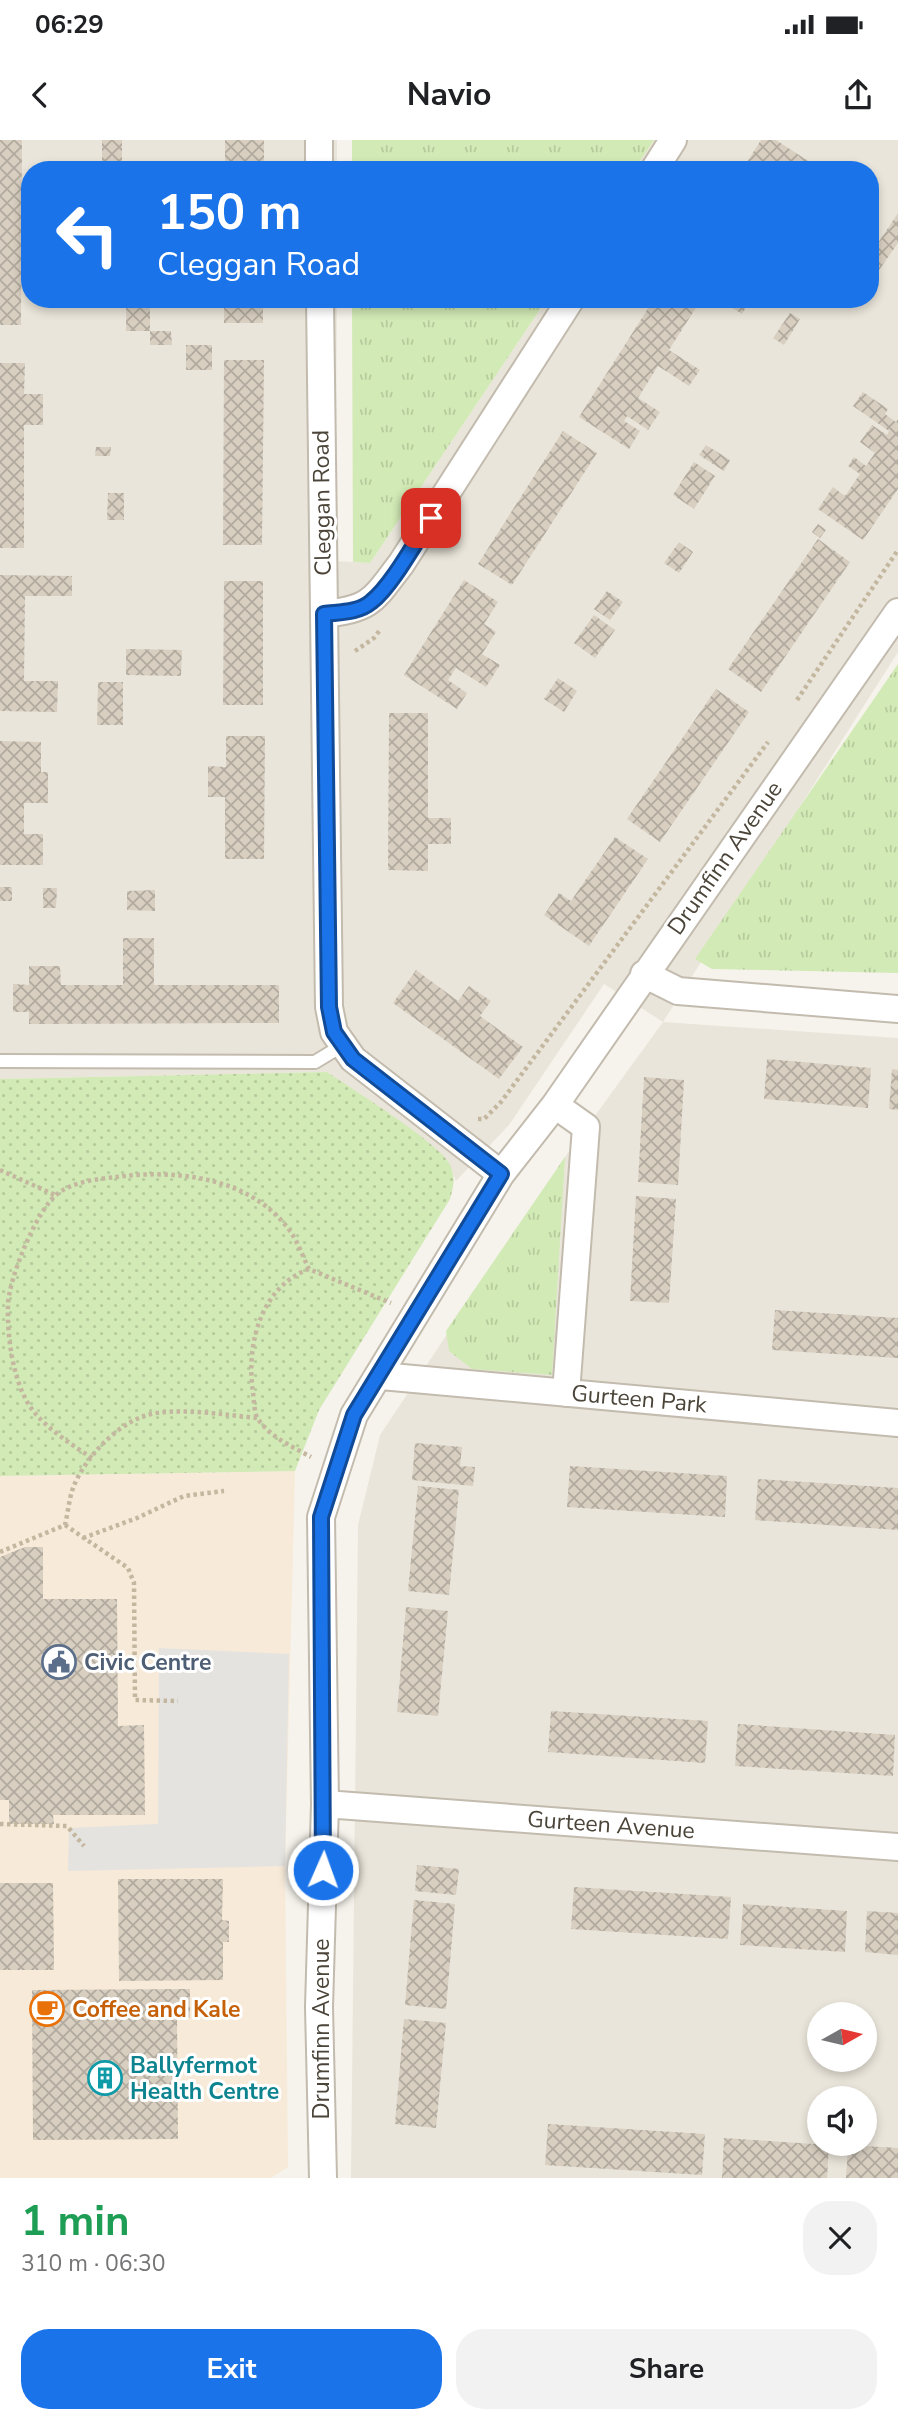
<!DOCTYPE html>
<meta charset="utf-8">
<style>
:root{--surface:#fff;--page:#f2f2f2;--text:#202124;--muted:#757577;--accent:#1a73e8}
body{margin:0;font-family:"Nunito Sans",sans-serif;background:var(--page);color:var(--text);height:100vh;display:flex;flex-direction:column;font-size:26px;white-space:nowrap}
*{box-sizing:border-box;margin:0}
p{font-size:23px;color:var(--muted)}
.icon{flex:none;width:38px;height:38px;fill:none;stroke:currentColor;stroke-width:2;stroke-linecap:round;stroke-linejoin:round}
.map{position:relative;height:2038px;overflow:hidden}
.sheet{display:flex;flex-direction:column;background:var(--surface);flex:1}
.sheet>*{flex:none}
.hud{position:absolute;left:21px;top:21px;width:858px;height:147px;border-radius:28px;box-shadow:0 4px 10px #0003;background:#1a73e8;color:#fff;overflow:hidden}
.needle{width:46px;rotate:82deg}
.controls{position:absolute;left:807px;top:1862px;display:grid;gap:14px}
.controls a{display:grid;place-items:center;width:70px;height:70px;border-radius:50%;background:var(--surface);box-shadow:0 4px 10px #0003;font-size:35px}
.pin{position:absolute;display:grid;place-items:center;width:60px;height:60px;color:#fff;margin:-30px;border-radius:14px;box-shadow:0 4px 10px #0006}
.me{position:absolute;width:77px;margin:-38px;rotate:2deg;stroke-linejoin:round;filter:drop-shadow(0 0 5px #0008)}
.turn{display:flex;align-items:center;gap:24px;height:147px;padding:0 21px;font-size:32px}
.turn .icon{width:91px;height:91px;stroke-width:2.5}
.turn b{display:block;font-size:49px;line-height:60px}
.round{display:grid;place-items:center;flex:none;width:74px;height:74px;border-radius:28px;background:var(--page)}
.head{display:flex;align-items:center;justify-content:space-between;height:119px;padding:0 21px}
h1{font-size:42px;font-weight:700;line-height:52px;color:#1e9e55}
.button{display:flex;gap:14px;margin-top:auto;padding:14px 21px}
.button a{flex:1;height:80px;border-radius:28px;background:var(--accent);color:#fff;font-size:28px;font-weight:700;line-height:80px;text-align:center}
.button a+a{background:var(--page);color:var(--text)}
.status{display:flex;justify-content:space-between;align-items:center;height:49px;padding:0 35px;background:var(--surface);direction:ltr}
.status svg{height:19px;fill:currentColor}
header{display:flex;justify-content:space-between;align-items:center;height:91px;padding:0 21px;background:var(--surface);font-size:32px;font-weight:700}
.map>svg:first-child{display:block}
</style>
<div class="status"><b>06:29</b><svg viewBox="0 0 49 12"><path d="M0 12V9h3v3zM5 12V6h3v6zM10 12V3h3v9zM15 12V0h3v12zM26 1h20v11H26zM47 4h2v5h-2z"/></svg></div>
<header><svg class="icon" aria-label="back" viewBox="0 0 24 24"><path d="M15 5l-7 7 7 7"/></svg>Navio<svg class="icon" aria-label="share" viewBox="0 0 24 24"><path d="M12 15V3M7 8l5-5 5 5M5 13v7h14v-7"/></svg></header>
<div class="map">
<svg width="898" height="2038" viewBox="0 0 898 2038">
<defs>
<pattern id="grass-tufts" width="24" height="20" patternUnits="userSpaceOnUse" patternTransform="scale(1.75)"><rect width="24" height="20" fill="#d2eab5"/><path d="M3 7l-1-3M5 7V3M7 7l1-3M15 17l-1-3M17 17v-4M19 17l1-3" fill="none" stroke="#b6ca9c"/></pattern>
<pattern id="park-dots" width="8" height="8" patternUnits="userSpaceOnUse" patternTransform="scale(1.75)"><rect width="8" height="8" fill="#d2eab5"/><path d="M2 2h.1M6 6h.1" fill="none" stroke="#b6ca9c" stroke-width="1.8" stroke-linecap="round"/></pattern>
<pattern id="building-cross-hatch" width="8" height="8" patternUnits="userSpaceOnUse" patternTransform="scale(1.75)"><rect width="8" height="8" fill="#d8cfc1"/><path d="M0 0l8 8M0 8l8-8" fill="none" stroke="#b1aa9e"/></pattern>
</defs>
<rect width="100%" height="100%" fill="#f6f3ec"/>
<path fill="#eae5da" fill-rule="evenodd" d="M0,0H337V30H30V159H337L335,421L370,423L547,159H870V30H634L654,0H898V512L663,882L898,898V2038H351L358,1385L380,1295L565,1017L663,882L604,844L509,985L456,1041L448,1021L327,932L0,939ZM819,1874H864V1920H819ZM819,1958H864V2004H819Z"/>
<path fill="#f7ead8" d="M295,1331L285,1726L288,2027L271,2038H0V1336Z"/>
<path fill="url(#grass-tufts)" d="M352,0H654L634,30H352Z
M352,159H547L370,423L353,422Z
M898,524V833L712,829L695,819Z
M565,1017L552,1235L472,1229L449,1211L446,1191Z"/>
<path fill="url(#park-dots)" d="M327,932C352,949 436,1001 449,1023C456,1037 454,1045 450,1059L319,1270L295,1331L0,1336V939Z"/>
<path fill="#e5e3e0" d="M159,1508L289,1514L285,1726L68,1731L69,1688L158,1684Z"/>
<path fill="url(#building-cross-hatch)" d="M0,0H22L21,185H0Z
M102,0H122V29H102Z
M225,0H264V30H225Z
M761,0H776L822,30H742Z
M898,73V103L870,143V115Z
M224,159H263V183H224Z
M654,159H687L697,166L669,210L700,230L689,246L658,226L638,258L660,272L648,290L627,276L624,281L640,291L629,309L579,277Z
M718,159H751L742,174Z
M126,160H150V191H171L172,205H150V191H126Z
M790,173L800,179L784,205L773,198Z
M186,205H212V230H186Z
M224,220H264L262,405H223Z
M0,223H25L24,254H43V285H24V408H0Z
M863,252L888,269L885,274L896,282L898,279V349L863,400L818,369L833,347L845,356L860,334L848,326L854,317L866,326L875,313L860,302L872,285L887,295L889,291L853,266Z
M563,291L597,313L512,445L478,424Z
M706,305L730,320L724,331L699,315Z
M96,307H111L110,316H95Z
M694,322L715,336L694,369L673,355Z
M108,353H124V380H107Z
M818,384L826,390L820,398L812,392Z
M818,399L850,422L761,552L728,529Z
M679,402L693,412L679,433L664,423Z
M0,435L72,436V456H25L24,541H58L57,572L0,571Z
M464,440L498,462L484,484L496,492L482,514L500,525L486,547L456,528L448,540L467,553L457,569L404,535Z
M224,441H263V565H223Z
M607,451L623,462L610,480L594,469Z
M594,475L615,490L595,518L574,503Z
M126,509L182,510L181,536L126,535Z
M558,538L577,551L564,572L544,559Z
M98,542H123V585H97Z
M716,549L749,572L660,702L627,679Z
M389,573H428V678H451V704H428V731L388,730Z
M226,596H265L264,719H225V657H208V626L226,627Z
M0,601L41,602V632H48V663H24V694H43V725H0Z
M615,697L648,719L589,806L544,775L559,753L571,761Z
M0,747H12V761H0Z
M43,748H57L56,768H43Z
M155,750V771L127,770V751Z
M123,798H154V845H279V883L29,884V872H13V844L29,845V826H60L61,845H123Z
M416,830L458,861L469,846L491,861L480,876L523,907L499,939L393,863Z
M767,919L871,928L868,968L764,959Z
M892,929L898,930V970L889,969Z
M644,937L684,940L678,1045L638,1042Z
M636,1056L676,1059L669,1163L630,1161Z
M775,1170L898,1178V1218L772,1210Z
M415,1303L462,1307L460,1326L475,1327L473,1346L412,1340Z
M570,1326L727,1336L725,1377L567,1367Z
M758,1339L898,1348V1390L755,1380Z
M418,1346L459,1350L449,1455L408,1451Z
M25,1407H43V1459H117L118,1586L144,1585L145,1675H53L54,1684H9V1660H0V1417Z
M406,1467L448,1471L438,1576L397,1572Z
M551,1571L708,1581L705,1623L548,1612Z
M738,1584L895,1595L893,1636L735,1626Z
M417,1725L459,1729L456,1755L415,1751Z
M118,1739H223L222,1780L229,1781V1802H223V1840L119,1841Z
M0,1743H53L54,1830H0Z
M574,1747L731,1757L728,1799L571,1789Z
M414,1760L455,1764L446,1869L405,1865Z
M743,1764L847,1771L845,1812L740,1805Z
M867,1771L898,1773V1815L865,1812Z
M190,1849V1878L177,1877L178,1999L33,2000L32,1850Z
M404,1879L446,1883L436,1988L395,1984Z
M548,1984L705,1994L702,2035L545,2025Z
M724,1998L829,2005L827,2038H722Z
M848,2005L898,2008V2038H846Z"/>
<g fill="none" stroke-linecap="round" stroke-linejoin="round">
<g stroke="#c2bbae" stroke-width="16">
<path id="lane" d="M0,921L315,922L343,905"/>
</g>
<g stroke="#c2bbae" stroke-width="30">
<path id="street" d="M319,0V30
M654,30L673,0
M320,159L329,867L334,892L353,919L501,1034
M324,474C372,469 373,460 401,424L571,159
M644,834L678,851L898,869
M555,965L586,987L566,1253
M381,1236L898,1283
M325,1664L898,1707
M323,2038L319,1867L325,1664L321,1377L354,1275L501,1034L555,965L898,472"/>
</g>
<path stroke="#c4b79f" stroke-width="4.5" stroke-dasharray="3.5 3.5" stroke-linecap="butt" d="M355,511L374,498L380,490
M797,560L898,410
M478,979H484L501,962L768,602
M0,1030L55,1055
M309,1129C260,1147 246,1206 253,1252C254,1260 254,1273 258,1279C270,1297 293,1307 311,1317
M92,1318C72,1305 49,1290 34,1272C13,1246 7,1197 8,1165C9,1138 36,1072 56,1055C71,1042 97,1039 116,1037C177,1029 251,1037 290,1091C298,1102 303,1117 309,1129L391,1163
M65,1385L128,1428L134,1443L135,1560L178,1561
M83,1398L137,1378L184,1356L224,1351
M0,1412L65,1385C68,1373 69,1359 73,1348C84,1319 115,1286 144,1276C173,1266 226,1275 257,1278
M0,1684L67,1686L84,1706"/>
<use href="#lane" stroke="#fff" stroke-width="12"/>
<use href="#street" stroke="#fff" stroke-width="26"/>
</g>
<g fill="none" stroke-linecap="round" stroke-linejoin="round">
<g stroke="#114b97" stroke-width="18">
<path id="route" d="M323,1730L321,1377L354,1275L501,1034L353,919L334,892L329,867L324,474C339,472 358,473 371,462C391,447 416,401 431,378"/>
</g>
<use href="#route" stroke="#1a73e8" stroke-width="12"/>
</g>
<defs>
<g id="civic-ring" transform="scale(1.75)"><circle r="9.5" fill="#fff" stroke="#5c6f8a" stroke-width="1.5"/><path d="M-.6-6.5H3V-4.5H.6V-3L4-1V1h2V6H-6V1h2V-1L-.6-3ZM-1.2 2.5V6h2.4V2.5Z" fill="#5c6f8a"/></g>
<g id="cafe-ring" transform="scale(1.75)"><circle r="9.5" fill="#fff" stroke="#e8710a" stroke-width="1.5"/><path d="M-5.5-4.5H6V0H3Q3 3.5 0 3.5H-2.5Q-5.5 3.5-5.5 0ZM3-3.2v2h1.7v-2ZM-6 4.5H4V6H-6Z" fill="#e8710a"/></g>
<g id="building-ring" transform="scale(1.75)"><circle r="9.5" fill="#fff" stroke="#0f9aa8" stroke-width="1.5"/><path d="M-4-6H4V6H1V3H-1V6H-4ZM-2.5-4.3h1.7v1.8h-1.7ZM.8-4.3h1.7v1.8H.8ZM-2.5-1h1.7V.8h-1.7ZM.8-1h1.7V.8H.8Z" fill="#0f9aa8"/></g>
</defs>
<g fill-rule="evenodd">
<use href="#civic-ring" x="59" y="1522"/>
<use href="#cafe-ring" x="47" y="1869"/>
<use href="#building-ring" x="105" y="1938"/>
</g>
<g text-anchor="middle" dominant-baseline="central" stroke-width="6" stroke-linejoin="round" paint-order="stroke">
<g font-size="23" fill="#4b4439" stroke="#fff">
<text transform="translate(322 363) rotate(-91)">Cleggan Road</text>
<text transform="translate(725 718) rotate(-55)">Drumfinn Avenue</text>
<text transform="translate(639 1259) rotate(5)">Gurteen Park</text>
<text transform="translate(611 1685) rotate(4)">Gurteen Avenue</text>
<text transform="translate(321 1889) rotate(-90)">Drumfinn Avenue</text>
</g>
<g font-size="23" font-weight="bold" fill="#4e5e75" stroke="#fff" text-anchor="start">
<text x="84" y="1522">Civic Centre</text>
</g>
<g font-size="23" font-weight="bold" fill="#c56008" stroke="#fff" text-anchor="start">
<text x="72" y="1869">Coffee and Kale</text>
</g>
<g font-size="23" font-weight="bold" fill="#0d838f" stroke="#fff" text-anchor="start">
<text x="130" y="1925">Ballyfermot<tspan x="130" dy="26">Health Centre</tspan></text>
</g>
</g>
</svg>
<div class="controls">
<a><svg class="needle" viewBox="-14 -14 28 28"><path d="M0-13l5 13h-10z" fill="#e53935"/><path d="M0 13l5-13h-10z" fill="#757577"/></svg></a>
<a><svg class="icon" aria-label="sound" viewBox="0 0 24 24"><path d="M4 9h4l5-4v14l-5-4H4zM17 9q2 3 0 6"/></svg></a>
</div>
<div class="pin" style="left:431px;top:378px;background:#d93025"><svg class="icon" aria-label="arrive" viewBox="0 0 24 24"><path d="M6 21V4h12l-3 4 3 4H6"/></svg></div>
<svg class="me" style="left:323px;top:1730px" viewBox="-20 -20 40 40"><circle r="17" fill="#1a73e8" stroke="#fff" stroke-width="3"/><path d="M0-11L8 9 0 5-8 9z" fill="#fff"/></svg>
<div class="hud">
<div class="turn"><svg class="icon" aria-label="left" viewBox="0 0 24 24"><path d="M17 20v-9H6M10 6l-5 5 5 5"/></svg><div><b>150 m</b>Cleggan Road</div></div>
</div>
</div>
<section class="sheet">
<div class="head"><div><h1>1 min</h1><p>310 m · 06:30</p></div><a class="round"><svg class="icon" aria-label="close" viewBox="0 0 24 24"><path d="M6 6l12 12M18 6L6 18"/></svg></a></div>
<div class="button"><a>Exit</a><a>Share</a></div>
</section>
